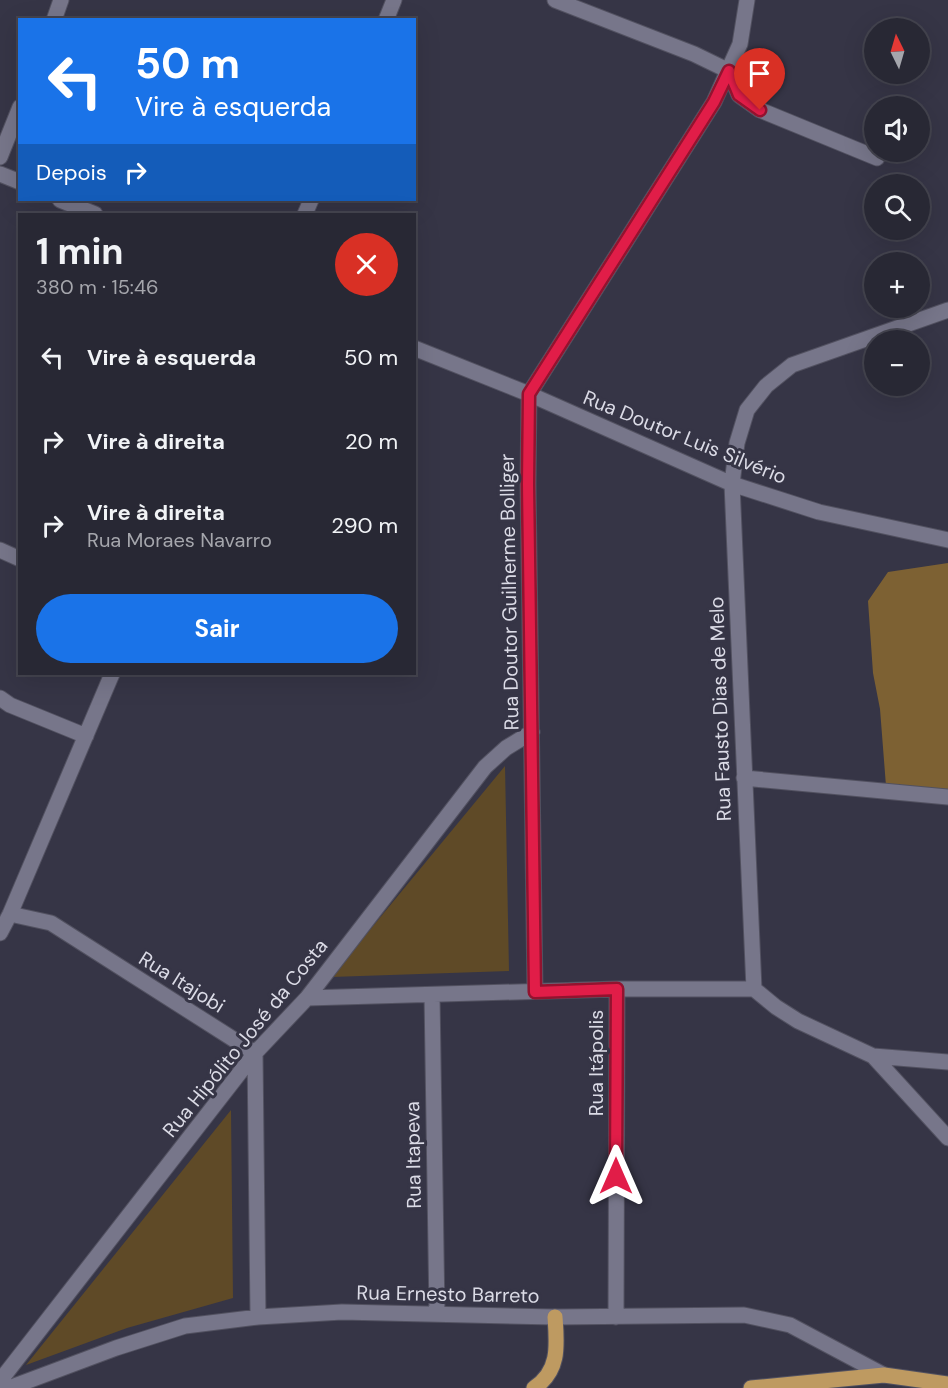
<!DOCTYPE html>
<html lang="pt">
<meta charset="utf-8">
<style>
:root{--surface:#282834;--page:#343440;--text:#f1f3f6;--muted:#a5a6ac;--line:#44444f;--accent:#1a73e8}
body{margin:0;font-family:"DM Sans",sans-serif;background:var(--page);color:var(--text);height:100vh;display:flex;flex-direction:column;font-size:22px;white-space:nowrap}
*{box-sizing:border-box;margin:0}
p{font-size:20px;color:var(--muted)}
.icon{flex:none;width:33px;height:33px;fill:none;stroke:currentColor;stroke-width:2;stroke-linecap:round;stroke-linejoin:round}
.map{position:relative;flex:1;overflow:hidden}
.sheet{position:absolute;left:18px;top:213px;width:398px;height:462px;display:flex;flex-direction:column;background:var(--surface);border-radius:0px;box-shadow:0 6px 24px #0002,0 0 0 2px var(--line)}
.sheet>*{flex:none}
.guide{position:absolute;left:18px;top:18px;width:398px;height:183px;border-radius:0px;box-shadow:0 6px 24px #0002,0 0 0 2px var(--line);background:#1a73e8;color:#fff;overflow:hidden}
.needle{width:39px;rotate:355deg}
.fabs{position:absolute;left:864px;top:18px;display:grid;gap:12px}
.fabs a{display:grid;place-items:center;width:66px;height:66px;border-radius:50%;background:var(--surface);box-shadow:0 6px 24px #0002,0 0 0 2px var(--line);font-size:30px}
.pin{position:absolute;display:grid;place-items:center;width:51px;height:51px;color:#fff;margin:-62px -26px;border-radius:50% 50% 50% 0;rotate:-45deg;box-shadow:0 0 6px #0007}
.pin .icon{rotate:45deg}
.me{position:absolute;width:66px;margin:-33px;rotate:0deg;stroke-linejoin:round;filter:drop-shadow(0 0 4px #0008)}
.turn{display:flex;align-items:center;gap:21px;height:126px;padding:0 18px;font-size:27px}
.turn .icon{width:78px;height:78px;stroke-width:2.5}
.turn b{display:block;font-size:42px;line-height:51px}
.then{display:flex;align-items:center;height:57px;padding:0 18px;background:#0003;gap:12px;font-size:22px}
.round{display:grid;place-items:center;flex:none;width:63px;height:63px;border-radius:32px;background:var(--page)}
.headline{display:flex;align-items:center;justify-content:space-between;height:102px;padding:0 18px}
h1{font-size:36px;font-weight:700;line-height:45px}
.action{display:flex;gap:12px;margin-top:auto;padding:12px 18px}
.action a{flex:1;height:69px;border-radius:36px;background:var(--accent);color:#fff;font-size:24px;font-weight:700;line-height:69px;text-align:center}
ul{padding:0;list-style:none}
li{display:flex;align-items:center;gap:18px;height:84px;padding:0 18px}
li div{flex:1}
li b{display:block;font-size:22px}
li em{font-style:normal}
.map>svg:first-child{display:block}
</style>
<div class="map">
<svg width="948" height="1388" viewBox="0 0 948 1388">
<rect width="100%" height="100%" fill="#363546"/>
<path fill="#5f4a27" d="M505,766L509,971L331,977Z
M231,1110L233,1298L127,1328L26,1365Z"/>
<path fill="#7d6133" d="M948,563V803L886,786L880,709L873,673L868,601L888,572Z"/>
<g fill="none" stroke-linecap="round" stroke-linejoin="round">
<g stroke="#525160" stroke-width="17">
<path id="minor" d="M555,0L694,54L729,71L739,95L760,110L877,158
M54,20L61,0
M386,20L394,0
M0,157L20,107
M0,174L20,182
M60,200L95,214
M305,214L311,200
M948,310L792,365L766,386L747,410L737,443L732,484L754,989L776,1007L798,1021L873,1056L948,1138
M414,348L529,394L732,484L819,512L948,540
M0,550L20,559
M0,698L10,705L86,736
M744,778L948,797
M10,914L51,923L255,1053L258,1317
M0,933L10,914L112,674
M535,991L528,484L529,394L714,102L740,44L747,0
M432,995L437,1314
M307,998L617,989H754
M873,1056L948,1062
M616,1317L617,989
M0,1381L255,1053L307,998L485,767L506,748L532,732
M9,1388L116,1348L185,1326L258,1317L342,1312L555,1317L744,1315L790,1325L884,1375"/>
</g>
<g stroke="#525160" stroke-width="17">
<path id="major" d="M534,1388C560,1371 557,1345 555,1317
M751,1388L884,1375L948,1384"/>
</g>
<use href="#minor" stroke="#77768a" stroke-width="15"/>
<use href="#major" stroke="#be9a61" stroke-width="15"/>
</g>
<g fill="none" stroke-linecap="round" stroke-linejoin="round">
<g stroke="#92132f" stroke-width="15">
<path id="route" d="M616,1176L617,989L535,992L528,484L529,394L714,102L729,71L739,95L760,110"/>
</g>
<use href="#route" stroke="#e11d48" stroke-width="10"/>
</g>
<g text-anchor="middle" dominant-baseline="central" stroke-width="6" stroke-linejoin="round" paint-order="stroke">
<g font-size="20" fill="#dbdbe6" stroke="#363546">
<text transform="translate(685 437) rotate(22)">Rua Doutor Luis Silvério</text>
<text transform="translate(509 592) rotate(-91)">Rua Doutor Guilherme Bolliger</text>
<text transform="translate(720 709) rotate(-92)">Rua Fausto Dias de Melo</text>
<text transform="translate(182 982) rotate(32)">Rua Itajobi</text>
<text transform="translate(245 1038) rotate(-51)">Rua Hipólito José da Costa</text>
<text transform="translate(596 1063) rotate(-90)">Rua Itápolis</text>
<text transform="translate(413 1155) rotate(-91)">Rua Itapeva</text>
<text transform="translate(448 1294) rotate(1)">Rua Ernesto Barreto</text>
</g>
</g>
</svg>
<div class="fabs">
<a><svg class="needle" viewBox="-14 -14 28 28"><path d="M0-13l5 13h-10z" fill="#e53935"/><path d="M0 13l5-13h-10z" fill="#a5a6ac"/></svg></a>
<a><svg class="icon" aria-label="sound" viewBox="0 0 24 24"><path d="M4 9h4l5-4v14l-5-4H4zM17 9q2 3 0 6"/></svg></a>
<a><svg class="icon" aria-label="search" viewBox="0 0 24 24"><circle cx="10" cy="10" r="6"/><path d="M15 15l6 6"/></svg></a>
<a>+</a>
<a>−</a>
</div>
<div class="pin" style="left:760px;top:110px;background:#d93025"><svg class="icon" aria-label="arrive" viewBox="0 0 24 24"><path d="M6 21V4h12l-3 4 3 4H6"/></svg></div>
<svg class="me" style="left:616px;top:1176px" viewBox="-20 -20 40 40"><path d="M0-17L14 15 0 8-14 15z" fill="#e11d48" stroke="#fff" stroke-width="4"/></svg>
<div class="guide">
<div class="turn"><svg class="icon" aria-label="left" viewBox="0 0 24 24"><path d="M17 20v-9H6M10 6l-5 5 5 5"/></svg><div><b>50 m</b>Vire à esquerda</div></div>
<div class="then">Depois<svg class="icon" aria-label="right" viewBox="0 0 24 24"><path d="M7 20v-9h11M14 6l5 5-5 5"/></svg></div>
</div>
<section class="sheet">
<div class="headline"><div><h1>1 min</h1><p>380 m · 15:46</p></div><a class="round" style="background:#d93025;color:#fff"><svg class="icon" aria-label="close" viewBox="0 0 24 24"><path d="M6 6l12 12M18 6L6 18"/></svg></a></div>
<ul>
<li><svg class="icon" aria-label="left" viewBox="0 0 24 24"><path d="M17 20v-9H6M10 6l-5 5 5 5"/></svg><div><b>Vire à esquerda</b></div><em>50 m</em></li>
<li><svg class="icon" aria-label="right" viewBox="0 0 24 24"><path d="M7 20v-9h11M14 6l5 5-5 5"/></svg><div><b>Vire à direita</b></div><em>20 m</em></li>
<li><svg class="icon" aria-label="right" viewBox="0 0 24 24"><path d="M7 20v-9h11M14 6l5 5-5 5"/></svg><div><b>Vire à direita</b><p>Rua Moraes Navarro</p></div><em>290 m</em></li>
</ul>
<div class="action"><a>Sair</a></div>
</section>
</div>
